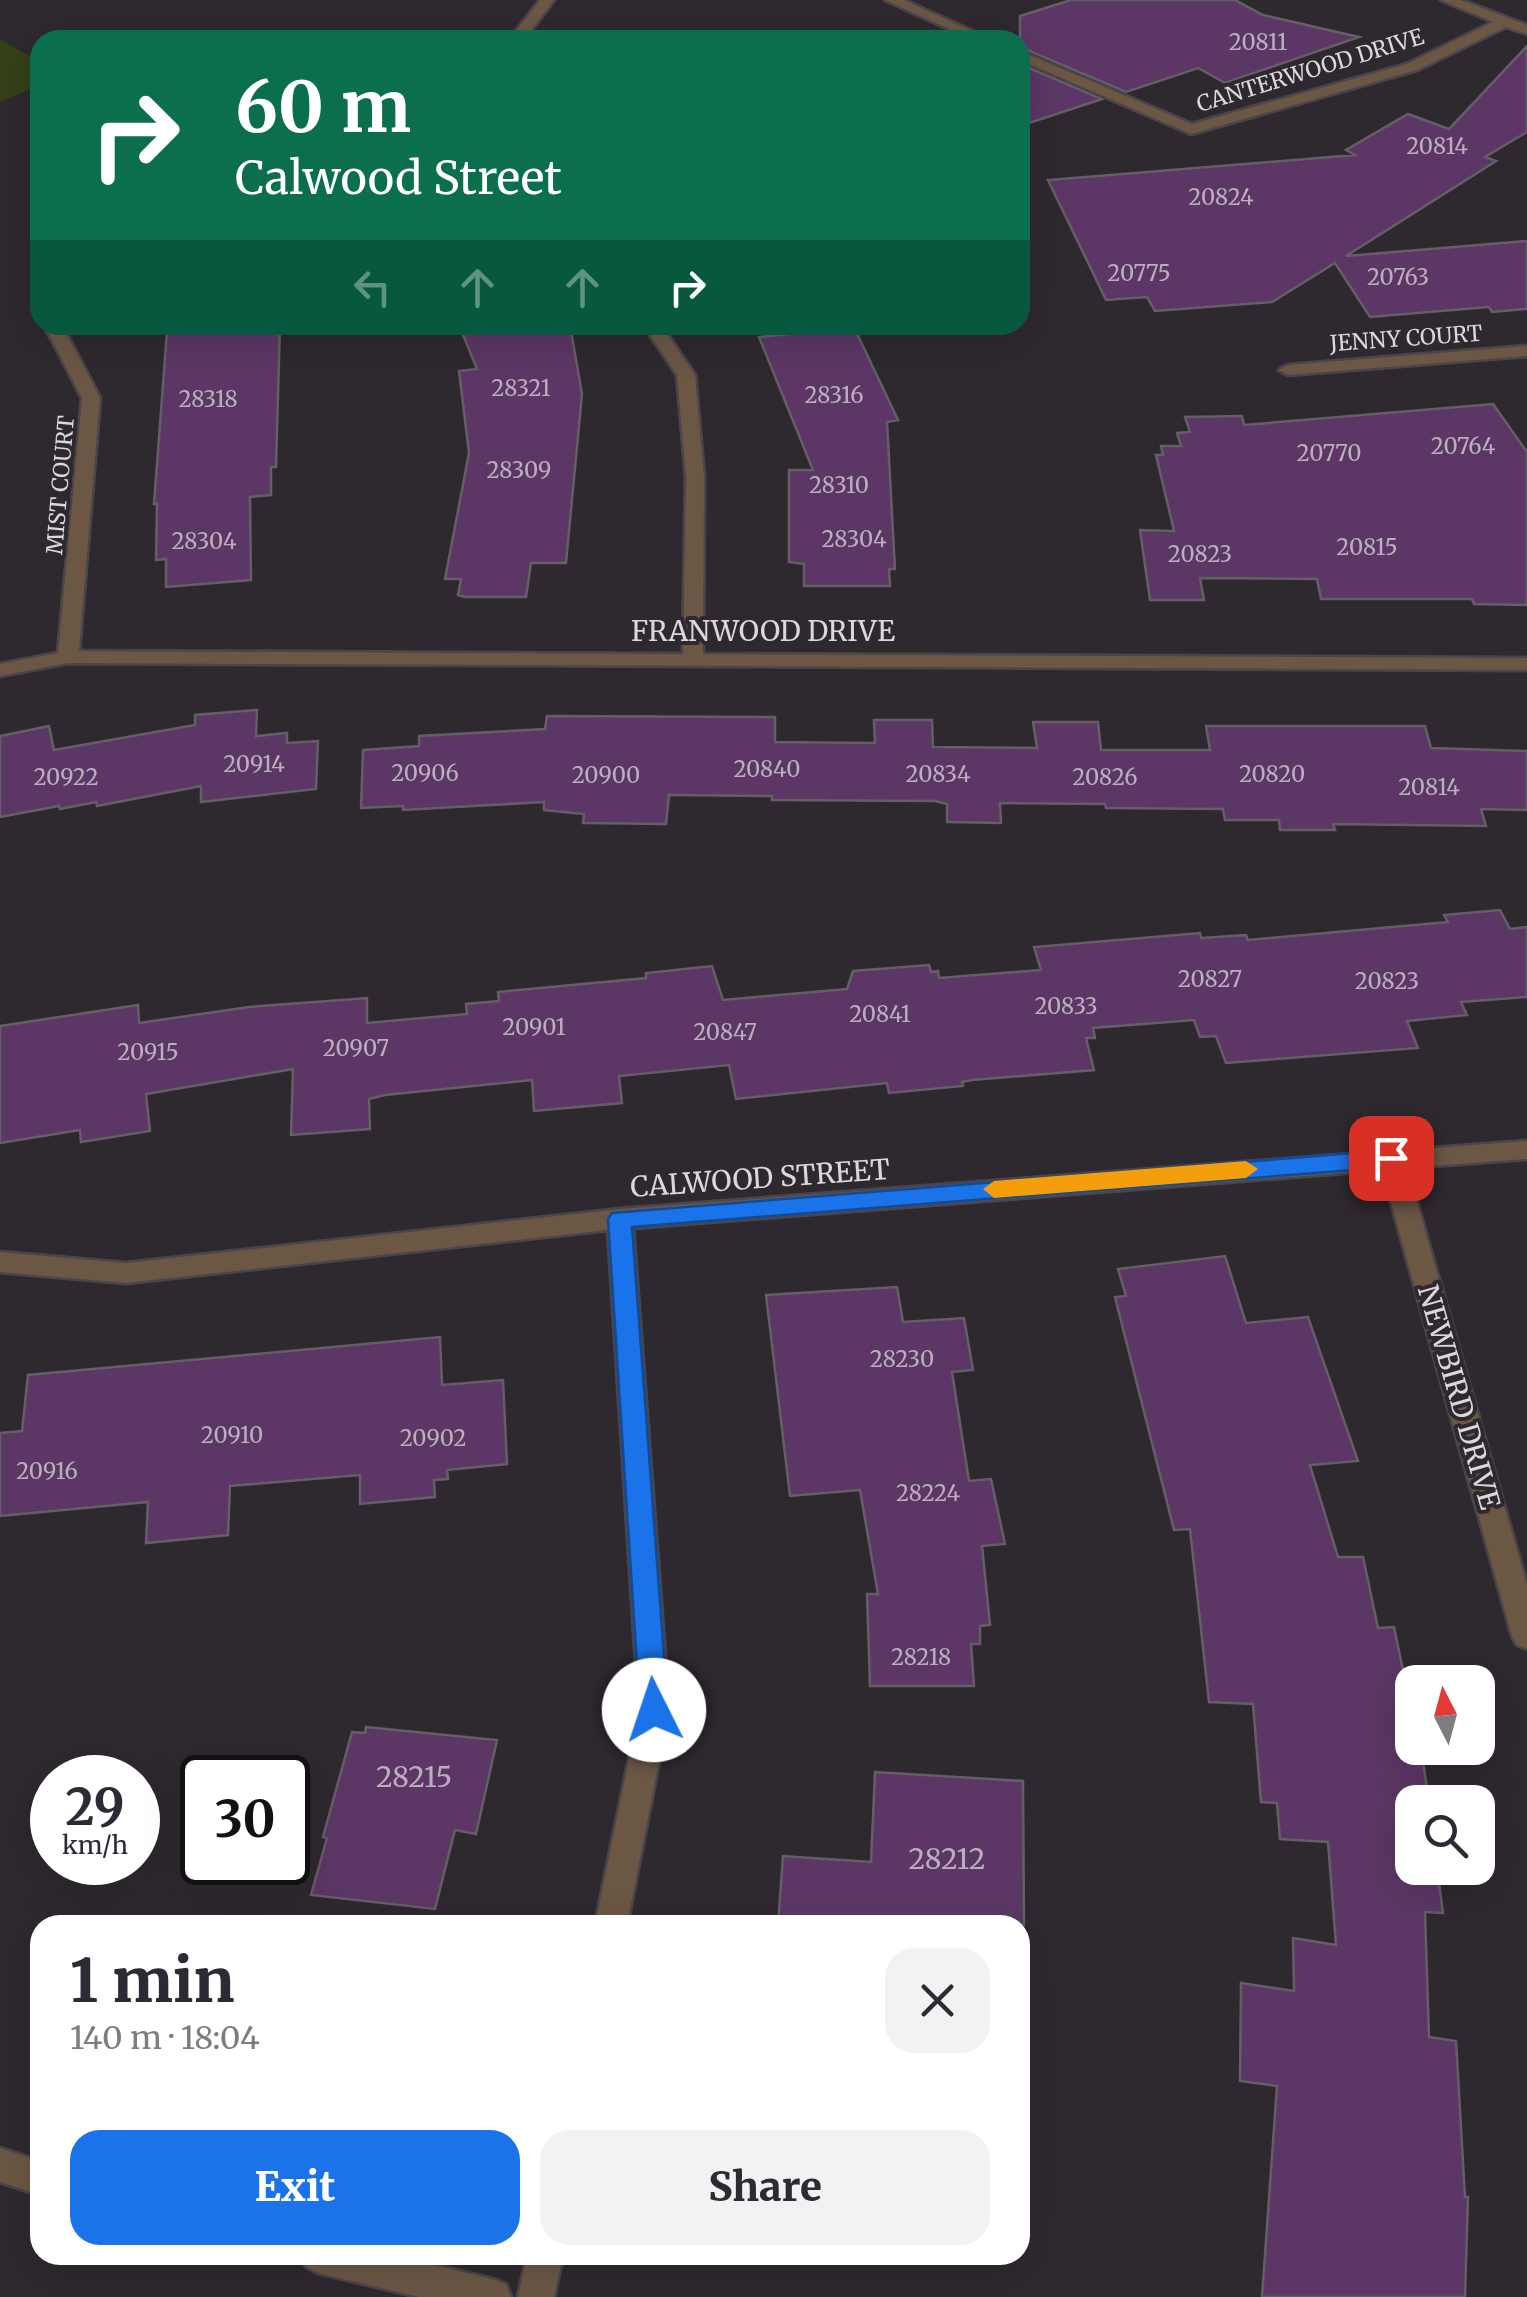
<!DOCTYPE html>
<meta charset="utf-8">
<style>
:root{--surface:#fff;--page:#f2f2f3;--text:#2b2b33;--muted:#7c7c81;--accent:#1a73e8}
body{margin:0;font-family:Merriweather,serif;background:var(--page);color:var(--text);height:100vh;display:flex;flex-direction:column;font-size:38px;white-space:nowrap}
*{box-sizing:border-box;margin:0}
p{font-size:32px;color:var(--muted)}
.icon{flex:none;width:55px;height:55px;fill:none;stroke:currentColor;stroke-width:2;stroke-linecap:round;stroke-linejoin:round}
.map{position:relative;flex:1;overflow:hidden}
.side{position:absolute;left:30px;top:1915px;width:1000px;height:350px;display:flex;flex-direction:column;background:var(--surface);border-radius:30px;box-shadow:0 10px 40px #0002}
.side>*{flex:none}
.banner{position:absolute;left:30px;top:30px;width:1000px;height:305px;border-radius:30px;box-shadow:0 10px 40px #0002;background:#0b6e4f;color:#fff;overflow:hidden}
.needle{width:65px;rotate:354deg}
.buttons{position:absolute;left:1395px;top:1665px;display:grid;gap:20px}
.buttons a{display:grid;place-items:center;width:100px;height:100px;border-radius:20px;background:var(--surface);box-shadow:0 10px 40px #0002;font-size:50px}
.speed{position:absolute;left:30px;top:1755px;display:flex;gap:20px;font-size:50px;font-weight:700;text-align:center}
.speed>*{display:grid;place-content:center;width:130px;height:130px;border-radius:50%;background:var(--surface);box-shadow:0 10px 40px #0002;line-height:1}
.speed small{font-size:25px;font-weight:400}
.speed .limit{border:5px solid #111;border-radius:15px;background:#fff;color:#111}
.pin{position:absolute;display:grid;place-items:center;width:85px;height:85px;color:#fff;margin:-42px;border-radius:20px;box-shadow:0 5px 15px #0006}
.me{position:absolute;width:110px;margin:-55px;rotate:356deg;stroke-linejoin:round;filter:drop-shadow(0 0 8px #0008)}
.turn{display:flex;align-items:center;gap:35px;height:210px;padding:0 40px;font-size:45px}
.turn .icon{width:130px;height:130px;stroke-width:2.5}
.turn b{display:block;font-size:70px;line-height:85px}
.lanes{display:flex;align-items:center;height:95px;padding:0 40px;background:#0003;justify-content:center;gap:50px;direction:ltr}
.lanes .off{opacity:.35}
.round{display:grid;place-items:center;flex:none;width:105px;height:105px;border-radius:30px;background:var(--page)}
.summary{display:flex;align-items:center;justify-content:space-between;height:170px;padding:0 40px}
h1{font-size:60px;font-weight:800;line-height:75px}
.button{display:flex;gap:20px;margin-top:auto;padding:20px 40px}
.button a{flex:1;height:115px;border-radius:30px;background:var(--accent);color:#fff;font-size:40px;font-weight:800;line-height:115px;text-align:center}
.button a+a{background:var(--page);color:var(--text)}
.map>svg:first-child{display:block}
</style>
<div class="map">
<svg width="1527" height="2297" viewBox="0 0 1527 2297">
<rect width="100%" height="100%" fill="#2e282f"/>
<path fill="#344016" d="M0,39L40,62V85L0,102Z"/>
<path fill="#5c3765" stroke="#655e66" stroke-width="2.5" d="M1071,0H1235L1263,15L1359,37L1225,83L1198,68L1126,92L1020,47V16Z
M1527,46V132L1485,157L1496,161L1346,256L1527,241V309L1492,312L1489,307L1370,317L1335,263L1272,302L1155,311L1147,297L1106,300L1048,180L1355,155L1346,150L1408,114L1449,129Z
M1020,64L1102,99L1020,126Z
M194,325H280L276,467H271V495L250,497L251,580L166,587V559L156,560L157,504H154L167,331Z
M459,325H570L582,394L566,563H531L526,597H465L458,595L461,579H445L469,453L459,371L477,369Z
M797,325H853L898,420L887,422L895,569H889L890,586H804V564L789,562V470H813L759,337L801,333Z
M1493,404L1527,452V605L1474,604L1472,599H1321L1317,579L1200,578L1204,600H1150L1140,530L1174,531L1156,455H1163L1161,446H1181L1177,433L1190,432L1185,417L1242,416L1244,425Z
M257,710L256,736L287,733V743L318,741L316,789L201,802V786L97,806L96,802L60,809L59,806L0,817V736L49,726L54,750L195,725V715Z
M547,716L775,717V742L875,743L874,720H932L933,747L1037,748L1033,722H1098L1101,750H1210L1206,726H1425L1431,748L1527,751V810L1481,809L1486,826L1333,824L1335,830H1280L1279,820H1225L1223,809L1106,808L1105,804L1000,803L1001,823L947,822V804L935,801L772,800V796L669,795L666,824L583,823L584,814L544,810V802L403,810V806L361,808L363,750L419,746V736L545,729Z
M1500,910L1510,929L1527,927V997L1461,1002L1467,1015L1407,1021L1418,1048L1226,1063L1216,1036L1200,1037L1194,1020L1093,1028L1095,1038H1086L1094,1070L972,1080L962,1082L963,1086L889,1093L887,1083L736,1099L729,1065L619,1076L622,1103L534,1111L532,1080L385,1095L369,1099L370,1129L291,1135L293,1069L146,1094L150,1131L81,1142L80,1130L0,1143V1026L138,1005L139,1023L249,1007L367,998V1023L467,1014L466,1004L499,1001L498,992L646,978V973L712,966L723,1000L847,989L853,971L929,965L931,972L938,971L939,978L1041,970L1034,947L1200,933L1201,938L1246,935L1248,940L1448,922L1444,915Z
M1225,1256L1246,1323L1308,1317L1358,1461L1310,1465L1338,1557H1363L1378,1628L1394,1627L1412,1713V1748H1420L1424,1768L1429,1802H1412V1868H1437L1443,1913L1425,1912L1429,2037L1456,2041L1465,2197H1468L1465,2297H1262L1277,2086L1240,2081L1241,1983L1294,1991L1293,1938L1336,1945L1328,1842L1280,1839L1277,1803L1261,1802L1253,1704L1209,1702L1190,1529L1174,1530L1115,1297L1126,1296L1118,1269Z
M897,1287L903,1322L964,1318L973,1370L952,1372L969,1481L991,1479L1005,1544L982,1546L990,1625L980,1626V1644H971L974,1686H870L867,1594H878L860,1490L790,1496L766,1295Z
M440,1337L442,1385L503,1380L507,1464L447,1470L448,1479L434,1480L435,1497L360,1504V1475L230,1486L228,1535L146,1543L148,1502L0,1516V1433L22,1431L28,1375Z
M366,1727L497,1740L476,1834L455,1830L435,1909L311,1895L327,1838L323,1837L352,1732L365,1733Z
M875,1772L1023,1781L1024,1925H778L783,1856L871,1862Z"/>
<g fill="none" stroke-linecap="round" stroke-linejoin="round">
<g stroke="#4a444b" stroke-width="5">
<path id="lane" d="M0,2148L40,2161V2195L0,2182Z
M300,2255H392L493,2279L506,2284L511,2297H419L318,2273L306,2267Z"/>
</g>
<g stroke="#4a444b" stroke-width="5">
<path id="street" d="M540,0H554L524,40H509Z
M885,0H904L992,40H973Z
M1441,0H1461L1527,25V34L1506,27L1417,70L1191,134L1020,60V51L1192,124L1407,64L1493,22Z
M44,325H62L100,398L79,651L683,654L686,477L677,375L643,325H661L695,375L704,477L703,654L1527,658V670L68,663L0,676V664L58,653L82,398Z
M1527,346V356L1288,375L1279,370L1288,365Z
M1527,1141V1159L1407,1168L1527,1585V1649L1517,1645L1512,1636L1382,1170L633,1228L669,1710L627,1925H595L639,1710L608,1230L126,1283L0,1272V1252L126,1263L620,1209Z
M527,2255H563L554,2297H518Z"/>
</g>
<use href="#lane" fill="#6c5745" fill-rule="evenodd"/>
<use href="#street" fill="#6c5745" fill-rule="evenodd"/>
</g>
<path fill="#1a73e8" stroke="#114b97" stroke-width="2.5" d="M1391,1150L1402,1158L1391,1167L632,1227L668,1710L663,1718L654,1722L644,1718L640,1710L608,1219L612,1213Z"/>
<path fill="#f59e0b" d="M1246,1161L1258,1169L1246,1178L994,1198L983,1189L994,1181Z"/>
<g text-anchor="middle" dominant-baseline="central" stroke-width="8" stroke-linejoin="round" paint-order="stroke">
<g font-size="22" fill="#bbafbe">
<text x="1258" y="42">20811</text>
<text x="1437" y="146">20814</text>
<text x="1221" y="197">20824</text>
<text x="1139" y="273">20775</text>
<text x="1398" y="277">20763</text>
<text x="521" y="388">28321</text>
<text x="834" y="395">28316</text>
<text x="208" y="399">28318</text>
<text x="1463" y="446">20764</text>
<text x="1329" y="453">20770</text>
<text x="519" y="470">28309</text>
<text x="839" y="485">28310</text>
<text x="854" y="539">28304</text>
<text x="204" y="541">28304</text>
<text x="1367" y="547">20815</text>
<text x="1200" y="554">20823</text>
<text x="254" y="764">20914</text>
<text x="767" y="769">20840</text>
<text x="425" y="773">20906</text>
<text x="938" y="774">20834</text>
<text x="1272" y="774">20820</text>
<text x="606" y="775">20900</text>
<text x="66" y="777">20922</text>
<text x="1105" y="777">20826</text>
<text x="1429" y="787">20814</text>
<text x="1210" y="979">20827</text>
<text x="1387" y="981">20823</text>
<text x="1066" y="1006">20833</text>
<text x="880" y="1014">20841</text>
<text x="534" y="1027">20901</text>
<text x="725" y="1032">20847</text>
<text x="356" y="1048">20907</text>
<text x="148" y="1052">20915</text>
<text x="902" y="1359">28230</text>
<text x="232" y="1435">20910</text>
<text x="433" y="1438">20902</text>
<text x="47" y="1471">20916</text>
<text x="928" y="1493">28224</text>
<text x="921" y="1657">28218</text>
</g>
<g font-size="22" fill="#dbd7dc" stroke="#2e282f">
<text transform="translate(1310 70) rotate(-17)">CANTERWOOD DRIVE</text>
<text transform="translate(1406 338) rotate(-4)">JENNY COURT</text>
<text transform="translate(60 485) rotate(-85)">MIST COURT</text>
</g>
<g font-size="28" fill="#dbd7dc" stroke="#2e282f">
<text x="763" y="631">FRANWOOD DRIVE</text>
<text transform="translate(760 1178) rotate(-4)">CALWOOD STREET</text>
<text transform="translate(1459 1397) rotate(74)">NEWBIRD DRIVE</text>
</g>
<g font-size="28" fill="#bbafbe">
<text x="414" y="1777">28215</text>
<text x="947" y="1859">28212</text>
</g>
</g>
</svg>
<div class="buttons">
<a><svg class="needle" viewBox="-14 -14 28 28"><path d="M0-13l5 13h-10z" fill="#e53935"/><path d="M0 13l5-13h-10z" fill="#7c7c81"/></svg></a>
<a><svg class="icon" aria-label="search" viewBox="0 0 24 24"><circle cx="10" cy="10" r="6"/><path d="M15 15l6 6"/></svg></a>
</div>
<div class="speed"><div>29<small>km/h</small></div><div class="limit">30</div></div>
<div class="pin" style="left:1391px;top:1158px;background:#d93025"><svg class="icon" aria-label="arrive" viewBox="0 0 24 24"><path d="M6 21V4h12l-3 4 3 4H6"/></svg></div>
<svg class="me" style="left:654px;top:1710px" viewBox="-20 -20 40 40"><circle r="19" fill="#fff"/><path d="M0-13L10 11 0 6-10 11z" fill="#1a73e8"/></svg>
<div class="banner">
<div class="turn"><svg class="icon" aria-label="right" viewBox="0 0 24 24"><path d="M7 20v-9h11M14 6l5 5-5 5"/></svg><div><b>60 m</b>Calwood Street</div></div>
<div class="lanes"><svg class="icon off" aria-label="left" viewBox="0 0 24 24"><path d="M17 20v-9H6M10 6l-5 5 5 5"/></svg><svg class="icon off" aria-label="ahead" viewBox="0 0 24 24"><path d="M12 20V5M6 11l6-6 6 6"/></svg><svg class="icon off" aria-label="ahead" viewBox="0 0 24 24"><path d="M12 20V5M6 11l6-6 6 6"/></svg><svg class="icon" aria-label="right" viewBox="0 0 24 24"><path d="M7 20v-9h11M14 6l5 5-5 5"/></svg></div>
</div>
<section class="side">
<div class="summary"><div><h1>1 min</h1><p>140 m · 18:04</p></div><a class="round"><svg class="icon" aria-label="close" viewBox="0 0 24 24"><path d="M6 6l12 12M18 6L6 18"/></svg></a></div>
<div class="button"><a>Exit</a><a>Share</a></div>
</section>
</div>
